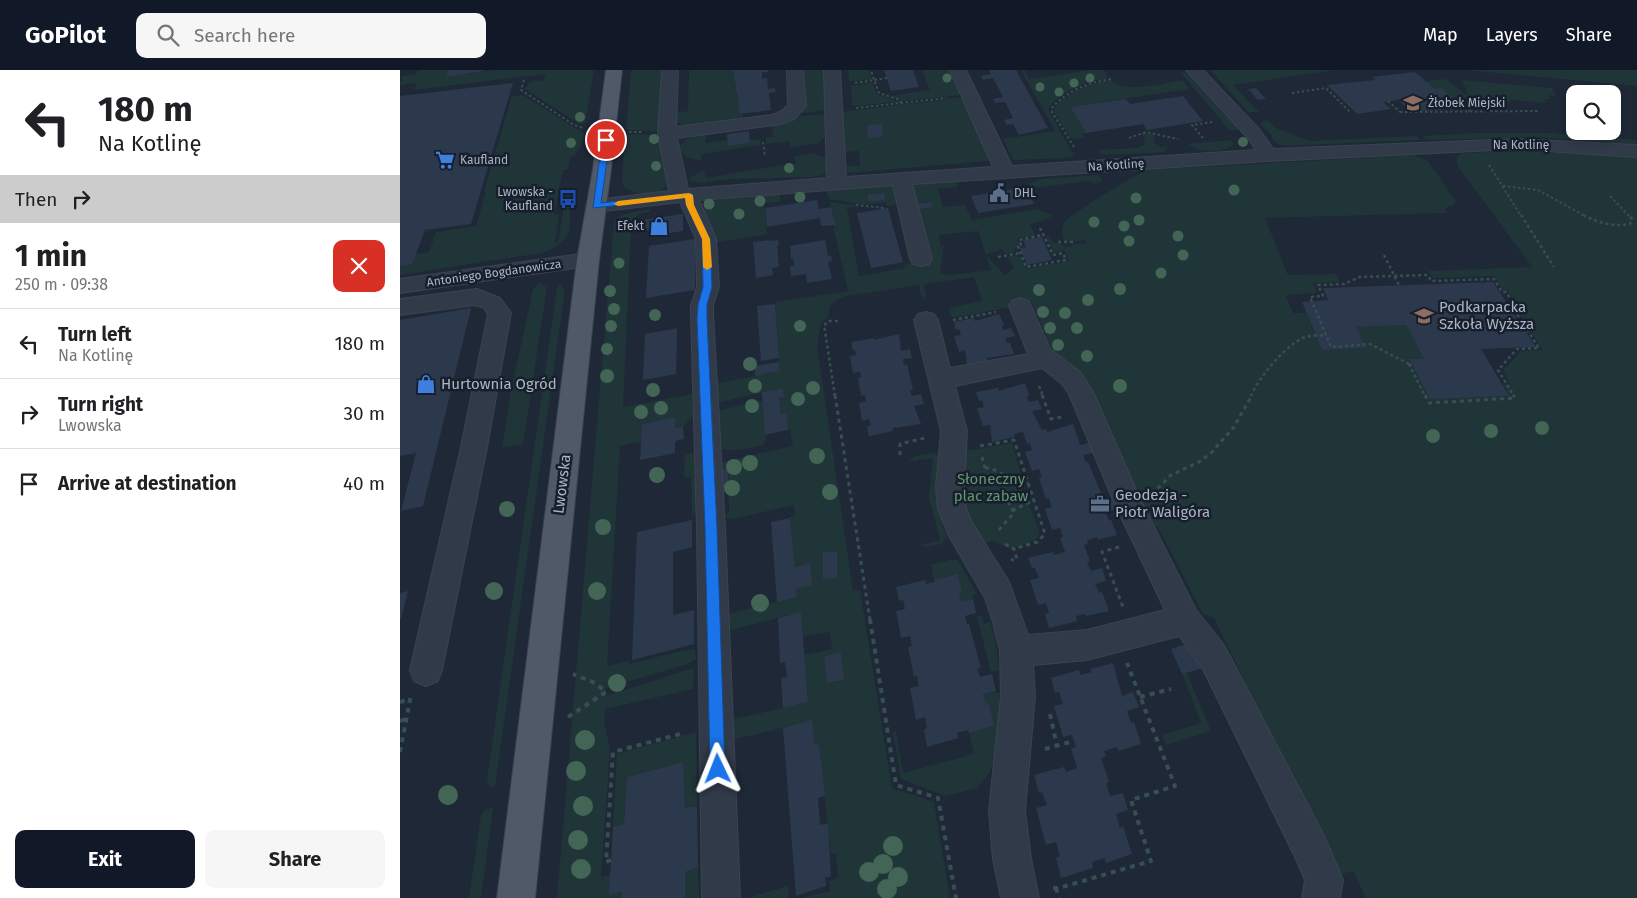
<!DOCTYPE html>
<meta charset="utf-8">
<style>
:root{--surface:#fff;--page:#f6f6f6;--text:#202124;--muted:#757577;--line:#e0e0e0;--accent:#111827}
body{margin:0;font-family:"Fira Sans",sans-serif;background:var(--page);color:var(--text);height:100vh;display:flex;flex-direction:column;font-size:19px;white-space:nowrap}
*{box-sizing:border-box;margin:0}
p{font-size:16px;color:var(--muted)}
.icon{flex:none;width:28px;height:28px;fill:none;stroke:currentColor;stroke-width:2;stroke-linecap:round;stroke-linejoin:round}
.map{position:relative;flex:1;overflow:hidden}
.sheet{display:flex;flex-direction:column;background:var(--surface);width:400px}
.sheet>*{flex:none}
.banner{background:#fff;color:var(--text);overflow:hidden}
.tools{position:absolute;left:1166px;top:15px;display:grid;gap:10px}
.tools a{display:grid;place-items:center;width:55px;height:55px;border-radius:10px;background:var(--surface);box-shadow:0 2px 8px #0003;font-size:25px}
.pin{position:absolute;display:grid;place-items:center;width:42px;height:42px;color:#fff;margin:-21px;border:2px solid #fff;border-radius:50%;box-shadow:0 1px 5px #0007}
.me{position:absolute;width:55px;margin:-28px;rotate:358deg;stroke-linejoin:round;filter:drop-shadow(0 0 4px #0008)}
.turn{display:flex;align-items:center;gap:18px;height:105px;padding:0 15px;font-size:22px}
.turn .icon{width:65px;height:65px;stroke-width:2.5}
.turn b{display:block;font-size:35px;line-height:42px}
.then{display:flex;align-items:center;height:48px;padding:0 15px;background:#0003;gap:10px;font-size:19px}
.round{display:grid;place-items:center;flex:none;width:52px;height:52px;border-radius:10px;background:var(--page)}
.headline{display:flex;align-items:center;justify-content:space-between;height:85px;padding:0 15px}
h1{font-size:30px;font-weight:700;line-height:38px}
.button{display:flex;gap:10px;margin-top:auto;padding:10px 15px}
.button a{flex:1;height:58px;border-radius:10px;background:var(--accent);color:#fff;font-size:20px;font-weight:700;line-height:58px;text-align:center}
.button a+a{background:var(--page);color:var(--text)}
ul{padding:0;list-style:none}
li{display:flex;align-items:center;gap:15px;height:70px;padding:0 15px;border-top:1px solid var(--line)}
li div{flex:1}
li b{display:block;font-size:19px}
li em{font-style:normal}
header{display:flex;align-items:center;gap:30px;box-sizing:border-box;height:70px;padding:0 25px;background:var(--accent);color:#fff}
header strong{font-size:24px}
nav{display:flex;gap:28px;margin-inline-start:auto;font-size:18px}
.search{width:350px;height:45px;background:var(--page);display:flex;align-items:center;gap:12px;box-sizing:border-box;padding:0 18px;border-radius:10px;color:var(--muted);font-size:19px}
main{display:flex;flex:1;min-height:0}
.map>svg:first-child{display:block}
</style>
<header>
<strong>GoPilot</strong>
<div class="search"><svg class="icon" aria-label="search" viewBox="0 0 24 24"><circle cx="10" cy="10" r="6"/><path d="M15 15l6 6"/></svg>Search here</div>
<nav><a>Map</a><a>Layers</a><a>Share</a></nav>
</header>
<main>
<section class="sheet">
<div class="banner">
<div class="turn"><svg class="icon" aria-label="left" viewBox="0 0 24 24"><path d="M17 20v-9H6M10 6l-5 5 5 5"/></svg><div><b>180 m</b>Na Kotlinę</div></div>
<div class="then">Then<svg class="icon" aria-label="right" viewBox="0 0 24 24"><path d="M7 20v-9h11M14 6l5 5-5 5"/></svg></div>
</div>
<div class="headline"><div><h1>1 min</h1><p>250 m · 09:38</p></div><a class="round" style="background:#d93025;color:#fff"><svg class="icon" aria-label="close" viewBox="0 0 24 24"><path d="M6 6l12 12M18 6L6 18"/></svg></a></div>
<ul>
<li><svg class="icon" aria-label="left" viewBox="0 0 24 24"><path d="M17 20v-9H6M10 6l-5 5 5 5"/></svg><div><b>Turn left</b><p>Na Kotlinę</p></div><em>180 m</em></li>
<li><svg class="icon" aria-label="right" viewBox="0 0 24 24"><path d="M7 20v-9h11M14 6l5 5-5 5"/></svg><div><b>Turn right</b><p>Lwowska</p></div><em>30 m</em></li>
<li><svg class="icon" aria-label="arrive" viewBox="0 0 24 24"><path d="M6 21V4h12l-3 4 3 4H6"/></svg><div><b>Arrive at destination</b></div><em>40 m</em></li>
</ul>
<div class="button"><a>Exit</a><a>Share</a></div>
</section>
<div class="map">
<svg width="1237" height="828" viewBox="0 0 1237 828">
<rect width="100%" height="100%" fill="#1e2837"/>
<path fill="#203538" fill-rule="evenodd" d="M18,0H48L46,7L94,0H194L185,53L179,54L125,19L130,12L144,10L146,4L14,20L17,13L0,15L2,6L16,4Z
M231,0H261L258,61L226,60Z
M289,0H333L338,34H340L343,51L285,56L275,52L274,43L288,41Z
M401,0H426V40L397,44Z
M448,0H469L472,9L449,12Z
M522,0H550L563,25L503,31L491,26L530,20Z
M621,0H625L629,9L690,0H704L709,8C687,11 662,20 648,39L672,82H676L670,88L613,90L603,69L655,61Z
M810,0H936L833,15L859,42H848Z
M1065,0H1237V16Z
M789,2L840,59L830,61L781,3Z
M1046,9L1066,25L1068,24L1062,10L1152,18L1156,26L1148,25L1150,29H1144L1146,33L1110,30V32H1069L1065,29L1055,30L1041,19H1035L1026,11Z
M711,10C725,24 763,13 782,10L789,19L670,37L686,63L682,64L684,68L674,69L669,67L653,40C666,22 690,13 711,10Z
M472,12L477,24L498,32L452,36L451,16Z
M123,25L185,64L181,75L175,86L170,87L168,99L163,100L154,145H159L155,173L158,172L164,135L170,134C171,163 172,172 141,183L0,205V196L16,184L29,182L36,162L76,156L86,122L84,121L93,91L95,90L94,86L112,26Z
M564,27L590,89L587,91L449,103L442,97L460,95L459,81L442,82L439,42Z
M425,44L426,66L419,73L391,77L389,71L366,74V68L373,67L372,53L392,47Z
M867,50L876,58L910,71L1017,66L1020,70L883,76L878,74L871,68L873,67L859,53Z
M306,63V73L328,70V76L350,73V70L360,69L361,75L301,84L302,91L287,87L281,82L280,75L286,69Z
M745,63L754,64L755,73L761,77L769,76L764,82L704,85L696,80L739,78L744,74L745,70L741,64Z
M1077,63H1148L1237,70V74L1135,67L1026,70L1023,66Z
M225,64L258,65L267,113C262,128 230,126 222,114Z
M832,70L833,75C823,83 798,84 789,74Z
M1125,81L1237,87V828H966L953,801L938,805L814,548L803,544L758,457L750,455L654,284L632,233L553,248L548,240L552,237L582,231L574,207L524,214L526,226L524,228L521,226L519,215L446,226C435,230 427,234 429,247L421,253L417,275L453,521L460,520L492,718L534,732L550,828H402L430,821L429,811L438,808L436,783L431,784L419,674L414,675L411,651L328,671L326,651L408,632L404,585L432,579L430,562L403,566L401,542L323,562V545L397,527L396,518L410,493L395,497L390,447L395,446L394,435L333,449L324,447L329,442L328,399L316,401V394L322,392L393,376L390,360H388L387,344H381L379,328L384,327L383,318L320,332L313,329L312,317L319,313L380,301L375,232L448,221L433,156L436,155L430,132L458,136L447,138L459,206L505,198L504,195L528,191L517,140L533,137L531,132L512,133V113L556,110L558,117L538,119L543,137L565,135L572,150L637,139L653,145L645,150L630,154L635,166L618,168V174L616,175L617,179H614L615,182L606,184L601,179L586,185L605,205L614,198L607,187L617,185L618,188L621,187L626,199L669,191L664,180L654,182L644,163L654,173H661L666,177H672V174L686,173V170L665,172C662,167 661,159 664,153C669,145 736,104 747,100L1013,85L1027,90L1056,131L1054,135L1045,138L1047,143L865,148L888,205L936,204L940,212L913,213L917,223L886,225L893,243H906L922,280L965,278L956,257L1006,255L1024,289L1009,290L1030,329L1109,326L1103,315L1110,314L1103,300L1121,281L1143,280L1120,246L1122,242L1107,220H1103L1094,206L1033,208L1028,201L1132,197L1057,95V86L1063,83ZM578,161L591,200L551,205L540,203L544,176H541L539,165ZM437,481V507L423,509L424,482ZM441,582L444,610L427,613L424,586Z
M412,83L427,88L428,104L413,107L329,109L300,113L289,111L291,107L304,100L306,108L396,93L394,86Z
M698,105L702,109L701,112L691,113L690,111L631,118L629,114L641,109Z
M491,115L496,119L499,134L487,136L486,132L465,135L429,129L426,120Z
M380,124V132L364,133L367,164L313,173L302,140L306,134L316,130Z
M250,139V142L239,144L231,157L223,337L292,324L293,346L283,357L275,358V347L242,354L241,372L220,376L207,596L229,591V594L285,580H295L296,589L288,594L206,618L205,626L294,598L293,619L205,639L204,652L210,679L201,807L210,805V824L222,821V828H157L214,153L215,149L224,144Z
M140,212L146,217V224L123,375L102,377L111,321L133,219Z
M160,214L164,220V227L95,716L89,717L87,710L157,217Z
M363,331L366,369L363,375C347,378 330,384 314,377L319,340Z
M612,373L621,404L622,422L632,441L640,464L634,471L610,479L593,471L582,474L562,434L566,381Z
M295,382L296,442L292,445L291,407H284L285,385Z
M532,383L537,384L540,390C534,423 535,435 547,467L542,474L528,477L519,475L540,470L529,428L533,388L508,392L515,386Z
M550,490H558L577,524L572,526L573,529L561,531L559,523L562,522L558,504L534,510L531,494Z
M581,545L584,554L590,552L595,567L599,600L591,602L577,546Z
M787,603L811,661L766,675L762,665L801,653L782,604Z
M596,621V623L600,622L596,689L588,705L577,718L545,726L501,709L493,662L496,661L503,703L574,684L569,663L594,656L589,634H586L583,624Z
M296,662L297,736L285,738L282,692L227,707L224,754L213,757L217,684Z
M93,738L81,828H69L81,745L85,740Z
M298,797L299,828H285V802Z
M388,816L389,828H347Z"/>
<path fill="#2c394c" d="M48,0H84V1L46,7Z
M333,0H367L368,2H362V9L367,8L368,19L375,18L376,22L369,23L371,40L340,44Z
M484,0H513L519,17L491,21Z
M589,0H616L648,58L619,65L613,54L606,55L604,50L613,48L605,32L595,33L593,29L603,27L593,8L583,10L581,6L591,4Z
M1015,2L1035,19L1041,18L1065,39L1010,41L998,30L983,32L991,39L957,44L927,15L975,10L973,7Z
M113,13L71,154L25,160L12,194L0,196V26Z
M856,18L866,29L858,30L848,19Z
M783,26L803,51L747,60L743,54L686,63L670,37L726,29L730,34Z
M483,54L482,67L467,68L468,55Z
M349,61L350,73L328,76L327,64Z
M626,117L634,134L578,143L571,126Z
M484,123L485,130L468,131V125Z
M417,130L419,139L431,137L436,155L421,156L420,148L367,157L365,138Z
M532,132L533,137L517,140L516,134Z
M488,138L503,192L471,198L457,143Z
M283,144V161L249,166V160L234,162L235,151Z
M642,167L652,190L627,195L620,178L626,177L623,170Z
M295,169V220L246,228L249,176Z
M369,170V171L378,170L379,175L377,176L379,197L372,198L373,205L356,208L353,172Z
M425,170L428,186L431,185L432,191L428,192L432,209L407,213L406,204L391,206L390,196H394L393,188L391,189L390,176Z
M1093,212L1136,277L1081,279L1109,326L1030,329L1009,289H1024L1006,255L956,257L966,278L922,280L902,232L928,230L923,218Z
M375,234L379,288L361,291L357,236Z
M71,238L23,436L1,441L16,383L0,386V250Z
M599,244L604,255H602L603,260L611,258L615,266L605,268L607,273H610L614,284L587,288L588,290L567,295L565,280L559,282L554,266L561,265L559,259L556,260L554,252L574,248L575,251Z
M277,258L276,304L243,310L245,264Z
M499,264L501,281L510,279L512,288L503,289L504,295L507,294L513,320L510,321L512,326L521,324L524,334L514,336L521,354L493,358V361L469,366L467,356H471L469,349L462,351L459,333L466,331L465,325L461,326L458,308L461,307L460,302L453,303L450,286L456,285L455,280H453L451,272L474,268V270Z
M379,292L380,301L355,306V296Z
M625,313L629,325L627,326L629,332L638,330L642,339L632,341L642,360L646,359L647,362L673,354L680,375L689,373L693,383L683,385L686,392H688L701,423H698L701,431L712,429L716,439L705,442L709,450H711L717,465L698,470L697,467L687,470L688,474L684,475L690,491L687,492L691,501L702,498L706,511L695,514L699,523L702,522L709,541L686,546L685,544L676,546L677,551L649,558L645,544L649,543L646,533L638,535L630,510L639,508L635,498H632L628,488L653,482L654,485L665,482L660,468L663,467L660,458L652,460L645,439L652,437L649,428L646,429L639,408L642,407L639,399L632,401L625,382L632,380L630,373L627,374L623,362L614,364L615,367L592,372L590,355L583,356L577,338L584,337L582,330L579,331L576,322L598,318L599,321Z
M383,318L384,327L379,328L381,344L387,343L388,360L365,365L362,322Z
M275,347V358L283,357L284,369L275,371V383L240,390L242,354Z
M328,399V416L317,418L316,401Z
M390,448L395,497L410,493L412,515L396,518L397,527L377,532L371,452Z
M292,450V477L273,482V545L294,540V574L232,590L237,462Z
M437,481V508L423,510V482Z
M558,504L562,523H559L561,531L573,529L575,537L576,543L565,546L567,554H569L581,598H577L580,607L592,604L596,621L583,624L586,634L589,633L594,656L569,663L568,660L557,663L558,668L527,677L524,660L527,658L525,647L516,650L510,618L519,616L517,606L514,607L508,577L512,576L510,566L501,568L496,541L505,539L503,530L499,531L496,517L525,510L526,514L535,512L534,510Z
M8,521L1,549H0V523Z
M401,542L408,632L383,638L381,608L387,607L385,592L380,593L378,548Z
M796,571L807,597L782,604L771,579Z
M441,582L444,610L427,613L424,586Z
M713,593L722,626L733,622L739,637L727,641L731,653L734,652L741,674L718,681L717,677L704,681L706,686L701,688L709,712L706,713L710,726L723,723L728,740L716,744L720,758L723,756L732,784L706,793L705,788L692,792L693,798L661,808L656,788L660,786L656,772L646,775L636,738L647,735L642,722L639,723L634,705L664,697L666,702L677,698L671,678L676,677L672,665L663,667L654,636L663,634L659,622L655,623L651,608L679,600L680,605L692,602L690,599Z
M412,650L414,675L419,674L425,726L418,728L420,755L428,753L431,806L425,808L426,816L396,826L383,658Z
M283,692L285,738L297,736L298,797L285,802V828H222V821L209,825L213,757L224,754L227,707Z"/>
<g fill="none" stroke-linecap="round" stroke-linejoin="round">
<g stroke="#3b4351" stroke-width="2">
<path id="minor" d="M262,0H278L276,57L372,45L382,41L388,35L387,0H403L406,36L394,49L381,54L277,68L288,119L427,108L424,0H440L446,107L593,97L550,0H566L612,96L856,80L847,67L786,0H803L860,60L873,79L1116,69L1237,75V87L1116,79L868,91L512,114L532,189L529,194L521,196L513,194L510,189L493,115L299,130L316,169L319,217L313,235V243L325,458L340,828H302L297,458L291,243V235L297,217L296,169L280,132L196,142L189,140L186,136L189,132L196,130L269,121L258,64Z
M188,183L196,185L199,190L196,195L0,223V209Z
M77,219L100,228L111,243L87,377L42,600L38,611L26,616L14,611L10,600L61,377L88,244L84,238L75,235L0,245V229Z
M620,228L628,231L631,236L650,279L680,302L692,320L741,431L796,540L824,575L924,766L943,810L940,828H902L905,810L897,791L802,597L779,566L687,590L633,595L635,626L625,741L631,789L639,828H601L593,789L589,741L601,626L600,581L593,552L585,528L549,466L538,439L536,417L541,361L514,250L518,244L526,242L534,244L538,250L550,298L628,284L609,236L612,231ZM642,298L662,314L669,324L714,432L765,540L687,560L628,565L609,512L571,451L566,439L564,417L567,361L555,316Z"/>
</g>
<g stroke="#3b4351" stroke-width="2">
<path id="major" d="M206,0H222L211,99L199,190L135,828H97L177,190L193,99Z"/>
</g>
<path stroke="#384f51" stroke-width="2" stroke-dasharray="2.5 2.5" stroke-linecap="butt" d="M487,8L474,10L479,23L500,30L501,33
M124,10L121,20L174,55L183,58
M455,13L474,10L471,0
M892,23L926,18L951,43
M1057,30L1070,41
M988,31L1000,42
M456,38L546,28
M1000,42L1138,41
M229,62H243
M729,68L746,62L778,69
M803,68L792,55L813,52
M363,72L365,86
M674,77L652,42V38C668,20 687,13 711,9
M1089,95L1121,146
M1103,116L1138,120L1185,146
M1210,126L1229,146
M456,135L484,138"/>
<path stroke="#384f51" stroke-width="2.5" stroke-dasharray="3 3" stroke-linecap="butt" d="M1121,145L1154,197
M1183,145C1199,153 1212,157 1230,154L1232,149L1228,145
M640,158L653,185L663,183L666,190L626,197L618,176L621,175L619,170L643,165
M658,172H676
M984,185L999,215
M598,187L620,183
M553,250L596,242
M1009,294L1012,296
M1009,294L1025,326
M1009,294L970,274L931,277L910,227L923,226L918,215L944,214L960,207L1028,205L1031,211L1094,209L1102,222H1106L1119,241L1117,244L1139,278L1117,279L1098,300L1114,326
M639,316L643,326
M435,326L424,255L429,251H440
M851,326C858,308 885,276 903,268C909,265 919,266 926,265"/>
<path stroke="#384f51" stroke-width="3" stroke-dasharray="4 4" stroke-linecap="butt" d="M435,325L470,550
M642,325L651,349L662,347
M1025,325L1029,333L1115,328L1113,325
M580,376L614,370L645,464L637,472L614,479
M500,385V374L525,368
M582,387L585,398
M585,398H591L604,405V424L614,443L596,463
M603,411L628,413
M752,424L771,405L799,392L811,383L834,357L852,325
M612,441L634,430
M605,474L614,479L617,489L611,490
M719,477L702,482L723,537"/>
<path stroke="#384f51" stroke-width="4" stroke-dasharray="5 5" stroke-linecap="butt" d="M470,549L496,715L538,728L556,828
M740,627L771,619
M0,632L10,629
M650,644L657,676
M168,647L206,622L195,613L173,604
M0,651L6,649
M645,679L674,671
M0,682L11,625
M211,790L206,792L213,682L284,663
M653,818H659L751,791L731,730L775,716L727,593
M656,818L659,828"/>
<use href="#minor" fill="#313a48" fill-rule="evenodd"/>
<use href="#major" fill="#4f5968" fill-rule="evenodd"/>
</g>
<g fill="#436555">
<circle cx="547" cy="8" r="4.5"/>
<circle cx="690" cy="8" r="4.5"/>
<circle cx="674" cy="13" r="4.5"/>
<circle cx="640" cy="17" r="4.5"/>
<circle cx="659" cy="22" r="4.5"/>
<circle cx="180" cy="47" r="5"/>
<circle cx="254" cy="69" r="5"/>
<circle cx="843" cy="72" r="5"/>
<circle cx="171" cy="73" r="5"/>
<circle cx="256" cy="96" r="5"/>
<circle cx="389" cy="98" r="5"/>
<circle cx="834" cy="120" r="5.5"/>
<circle cx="400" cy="127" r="5.5"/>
<circle cx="736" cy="128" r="5.5"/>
<circle cx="360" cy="131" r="5.5"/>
<circle cx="309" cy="134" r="5.5"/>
<circle cx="339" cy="144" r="5.5"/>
<circle cx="739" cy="150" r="5.5"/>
<circle cx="694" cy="152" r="5.5"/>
<circle cx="224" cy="156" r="5.5"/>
<circle cx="724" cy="156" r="5.5"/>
<circle cx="778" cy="166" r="5.5"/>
<circle cx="729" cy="171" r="5.5"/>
<circle cx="783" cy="185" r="5.5"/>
<circle cx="219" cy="193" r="5.5"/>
<circle cx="761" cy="203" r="5.5"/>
<circle cx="720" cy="219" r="6"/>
<circle cx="639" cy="220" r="6"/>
<circle cx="210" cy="221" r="6"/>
<circle cx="688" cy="230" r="6"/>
<circle cx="214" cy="239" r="6"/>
<circle cx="643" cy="242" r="6"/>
<circle cx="665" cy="243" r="6"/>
<circle cx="255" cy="245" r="6"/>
<circle cx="211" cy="256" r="6"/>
<circle cx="400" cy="256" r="6"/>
<circle cx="650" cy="258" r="6"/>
<circle cx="677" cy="258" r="6"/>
<circle cx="658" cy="275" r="6"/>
<circle cx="207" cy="279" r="6"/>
<circle cx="687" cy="286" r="6"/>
<circle cx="350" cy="294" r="7"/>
<circle cx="207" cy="306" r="7"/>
<circle cx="355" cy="316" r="7"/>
<circle cx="720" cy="316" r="7"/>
<circle cx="413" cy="318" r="7"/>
<circle cx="253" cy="320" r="7"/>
<circle cx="398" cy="329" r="7"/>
<circle cx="352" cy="336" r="7"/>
<circle cx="261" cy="338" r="7"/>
<circle cx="241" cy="342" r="7"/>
<circle cx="1142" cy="358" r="7"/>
<circle cx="1091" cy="361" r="7"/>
<circle cx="1033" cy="366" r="7"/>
<circle cx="417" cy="386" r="8"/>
<circle cx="350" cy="393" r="8"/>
<circle cx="334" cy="397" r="8"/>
<circle cx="257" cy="405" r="8"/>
<circle cx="332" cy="418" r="8"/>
<circle cx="430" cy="422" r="8"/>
<circle cx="107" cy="439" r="8"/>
<circle cx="203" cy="457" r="8"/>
<circle cx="94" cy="521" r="9"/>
<circle cx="197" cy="521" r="9"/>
<circle cx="360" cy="533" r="9"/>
<circle cx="217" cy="613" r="9"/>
<circle cx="185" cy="670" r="10"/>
<circle cx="176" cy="701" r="10"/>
<circle cx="48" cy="725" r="10"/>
<circle cx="183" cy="736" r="10"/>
<circle cx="178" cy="770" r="10"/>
<circle cx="493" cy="776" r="10"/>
<circle cx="483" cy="794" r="10"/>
<circle cx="181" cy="799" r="10"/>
<circle cx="469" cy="802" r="10"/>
<circle cx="498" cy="807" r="10"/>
<circle cx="487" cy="819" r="10"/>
</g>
<path fill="#1a73e8" stroke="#114b97" d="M206,67L210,70L201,133L292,123L294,135L310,169L312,217L307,235V249L317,458L325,699L323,704L318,706L313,704L310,699L305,458L297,249L298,235L303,217L302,169L286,135L285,128L193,138L202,70Z"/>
<path fill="#f59e0b" d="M289,123L293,125L294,135L310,169L312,197L307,200L303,197L302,169L286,135L285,128L218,136L214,134L218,131Z"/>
<defs>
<g id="school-bare" transform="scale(1.5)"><path d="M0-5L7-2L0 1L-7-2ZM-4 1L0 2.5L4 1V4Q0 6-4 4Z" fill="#8d6e63" stroke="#171f2c" stroke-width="2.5" paint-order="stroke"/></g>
<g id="supermarket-bare" transform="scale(1.5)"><path d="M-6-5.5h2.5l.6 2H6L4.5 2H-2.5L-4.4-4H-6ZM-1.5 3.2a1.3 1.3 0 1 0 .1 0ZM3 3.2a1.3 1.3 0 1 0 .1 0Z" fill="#3f7fe0" stroke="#171f2c" stroke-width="2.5" paint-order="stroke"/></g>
<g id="civic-bare" transform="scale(1.5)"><path d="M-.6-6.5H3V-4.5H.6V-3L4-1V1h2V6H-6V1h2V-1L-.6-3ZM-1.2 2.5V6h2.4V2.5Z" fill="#5c6f8a" stroke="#171f2c" stroke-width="2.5" paint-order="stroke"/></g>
<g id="bus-bare" transform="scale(1.5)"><path d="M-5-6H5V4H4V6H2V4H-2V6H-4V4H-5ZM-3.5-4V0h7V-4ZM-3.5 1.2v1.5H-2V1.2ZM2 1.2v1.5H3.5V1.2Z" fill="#1a4fb4" stroke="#171f2c" stroke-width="2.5" paint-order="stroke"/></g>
<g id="shop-bare" transform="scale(1.5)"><path d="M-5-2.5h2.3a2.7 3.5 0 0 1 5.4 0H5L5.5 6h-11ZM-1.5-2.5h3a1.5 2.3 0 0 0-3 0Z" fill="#3f7fe0" stroke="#171f2c" stroke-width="2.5" paint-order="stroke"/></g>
<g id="university-bare" transform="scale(1.5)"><path d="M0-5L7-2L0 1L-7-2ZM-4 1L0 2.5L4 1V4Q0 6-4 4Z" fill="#8d6e63" stroke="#171f2c" stroke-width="2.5" paint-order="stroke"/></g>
<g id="office-bare" transform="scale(1.5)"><path d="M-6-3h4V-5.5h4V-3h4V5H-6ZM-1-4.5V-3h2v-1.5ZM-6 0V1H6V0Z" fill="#5c6f8a" stroke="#171f2c" stroke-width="2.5" paint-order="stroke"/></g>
</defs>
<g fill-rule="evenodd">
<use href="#school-bare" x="1013" y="33"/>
<use href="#supermarket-bare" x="45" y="90"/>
<use href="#civic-bare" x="599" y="123"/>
<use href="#bus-bare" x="168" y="129"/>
<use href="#shop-bare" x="259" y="156"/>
<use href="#university-bare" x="1024" y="246"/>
<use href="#shop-bare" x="26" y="314"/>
<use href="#office-bare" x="700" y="434"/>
</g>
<g text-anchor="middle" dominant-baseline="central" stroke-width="5" stroke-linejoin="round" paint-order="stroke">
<g font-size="12" fill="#abb5c5" stroke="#171f2c" text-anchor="start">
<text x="1028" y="33">Żłobek Miejski</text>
<text x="60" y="90">Kaufland</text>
<text x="153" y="122" text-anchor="end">Lwowska -<tspan x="153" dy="14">Kaufland</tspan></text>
<text x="614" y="123">DHL</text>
<text x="244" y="156" text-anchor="end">Efekt</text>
</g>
<g font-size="12" fill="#abb5c5" stroke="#171f2c">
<text x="1121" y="75">Na Kotlinę</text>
<text transform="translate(716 95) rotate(-4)">Na Kotlinę</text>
<text transform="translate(94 203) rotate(-8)">Antoniego Bogdanowicza</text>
</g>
<g font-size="15" fill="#abb5c5" stroke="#171f2c" text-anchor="start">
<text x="1039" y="237">Podkarpacka<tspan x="1039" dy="17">Szkoła Wyższa</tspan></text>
<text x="41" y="314">Hurtownia Ogród</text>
<text x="715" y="425">Geodezja -<tspan x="715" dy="17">Piotr Waligóra</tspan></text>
</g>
<g font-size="15" fill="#61976e" stroke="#171f2c">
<text x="591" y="409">Słoneczny<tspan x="591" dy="17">plac zabaw</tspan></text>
</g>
<g font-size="15" fill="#abb5c5" stroke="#171f2c">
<text transform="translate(162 414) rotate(-83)">Lwowska</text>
</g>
</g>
</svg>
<div class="tools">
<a><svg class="icon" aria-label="search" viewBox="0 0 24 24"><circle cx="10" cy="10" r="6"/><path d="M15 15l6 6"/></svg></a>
</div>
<div class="pin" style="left:206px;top:70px;background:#d93025"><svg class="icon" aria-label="arrive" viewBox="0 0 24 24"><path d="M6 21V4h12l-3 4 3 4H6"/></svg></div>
<svg class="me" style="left:318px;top:699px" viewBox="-20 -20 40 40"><path d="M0-17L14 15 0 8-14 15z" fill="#1a73e8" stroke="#fff" stroke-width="4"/></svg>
</div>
</main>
